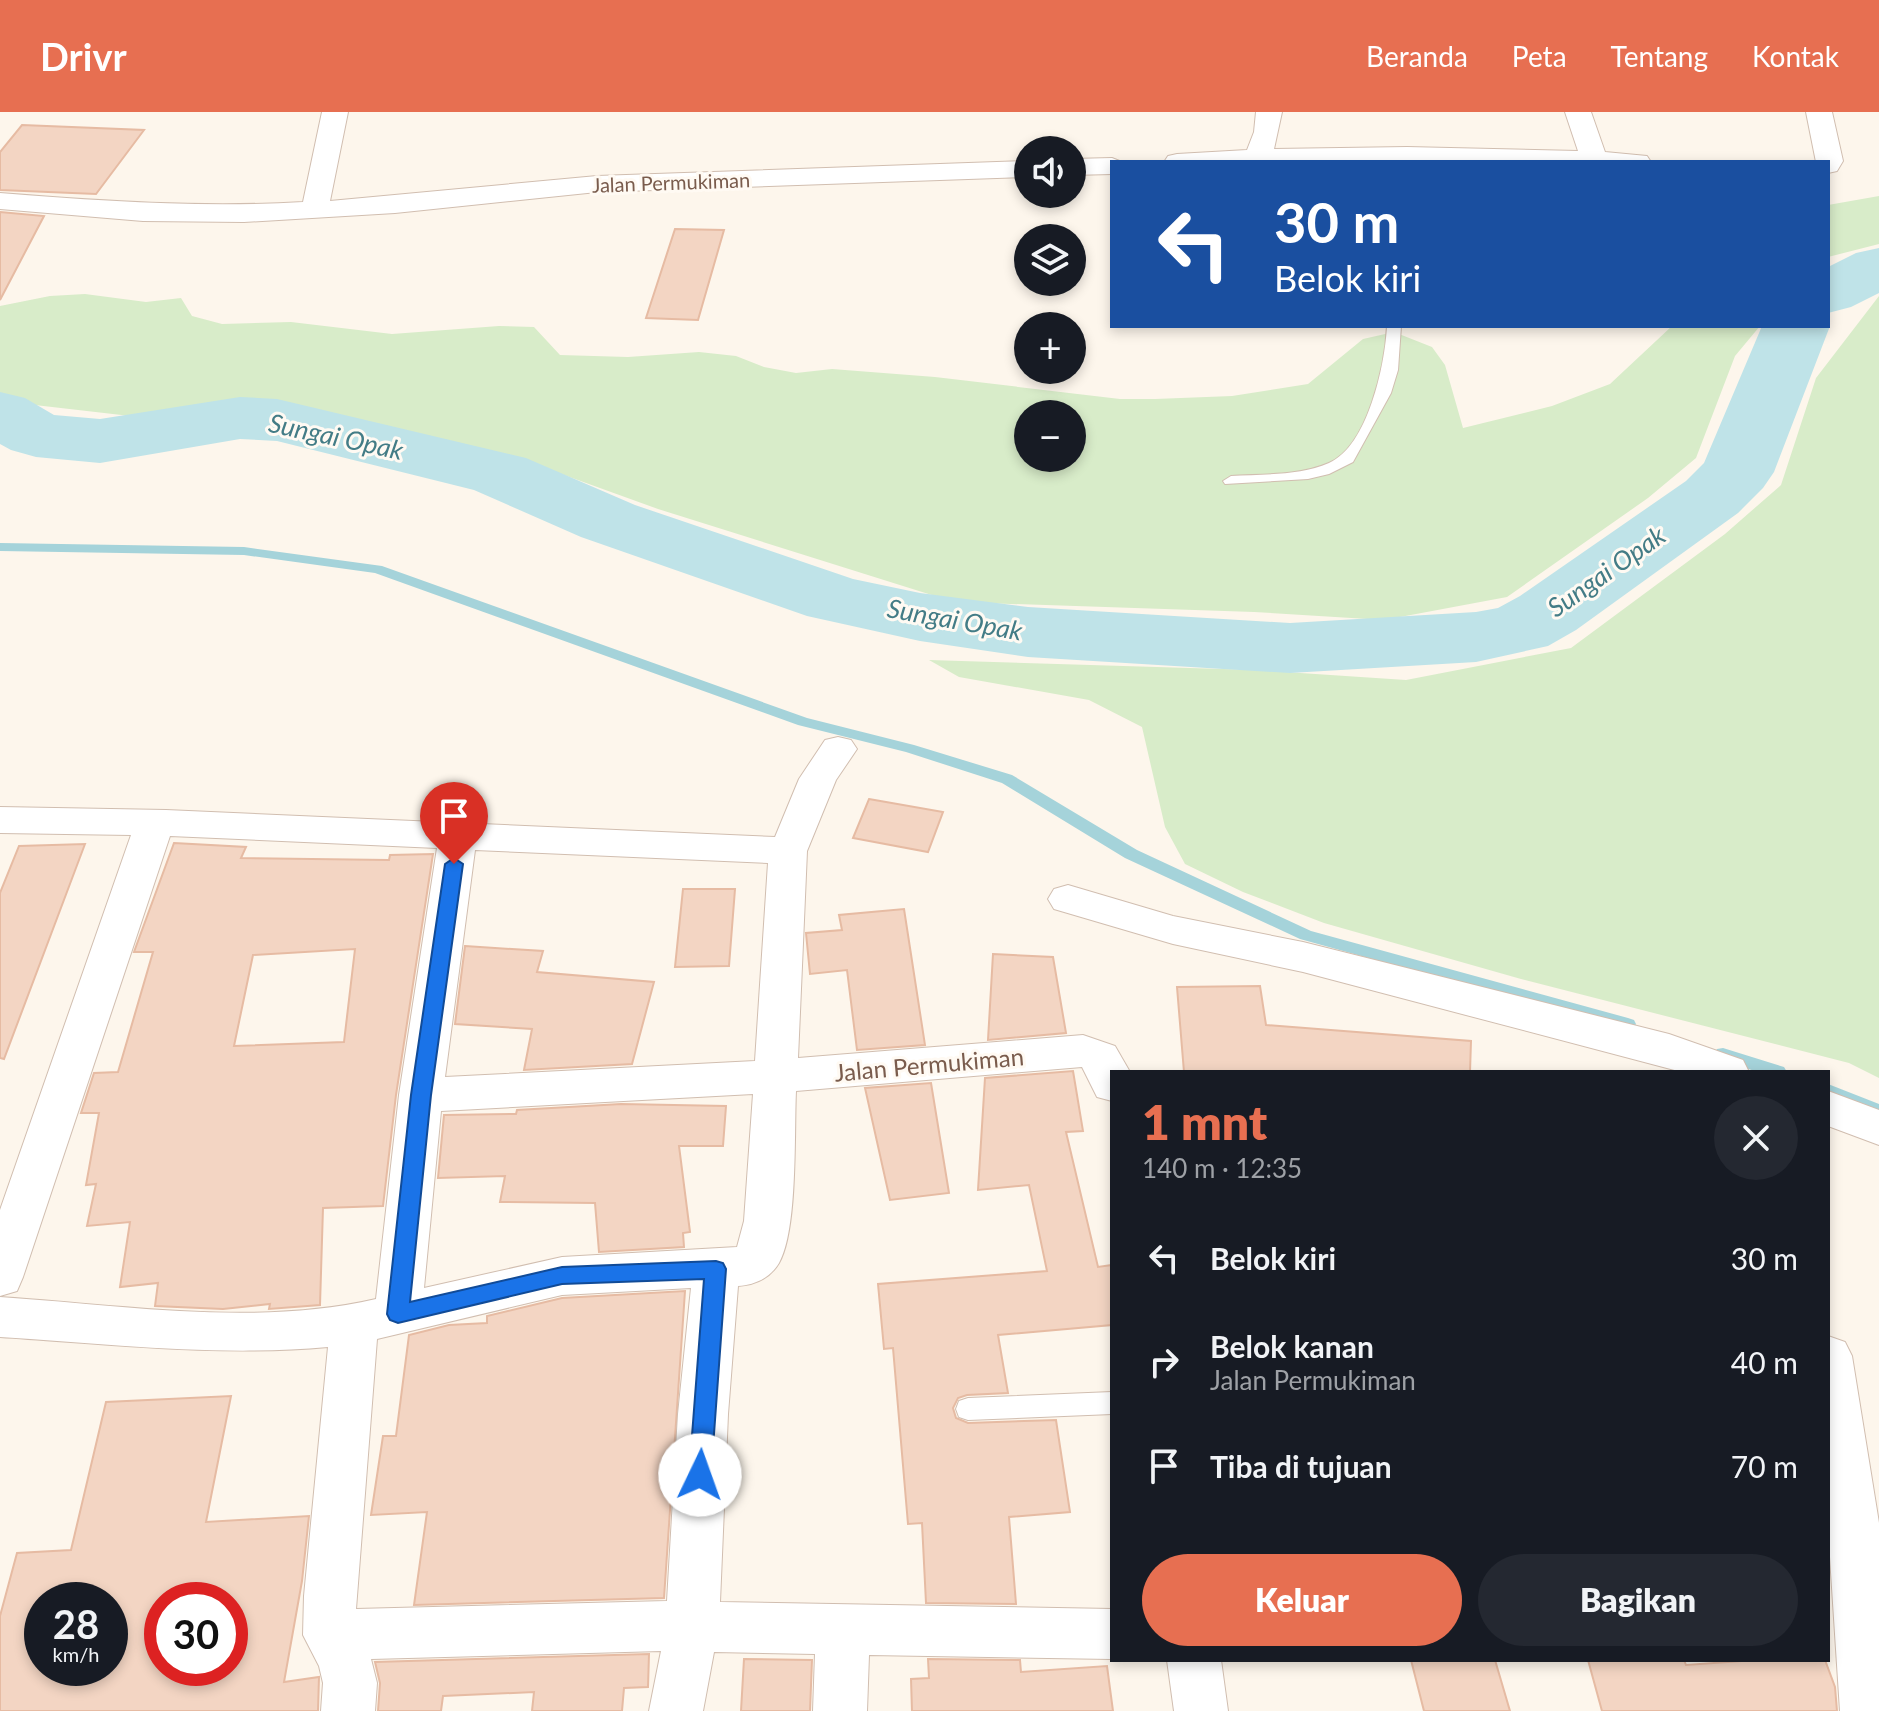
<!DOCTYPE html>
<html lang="id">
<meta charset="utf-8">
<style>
:root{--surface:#171b24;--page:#242831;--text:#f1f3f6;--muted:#9ea1a6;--accent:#e76f51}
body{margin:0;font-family:Lato,sans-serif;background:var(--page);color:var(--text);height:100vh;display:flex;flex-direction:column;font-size:30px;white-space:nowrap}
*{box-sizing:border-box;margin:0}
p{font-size:26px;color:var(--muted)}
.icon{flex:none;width:44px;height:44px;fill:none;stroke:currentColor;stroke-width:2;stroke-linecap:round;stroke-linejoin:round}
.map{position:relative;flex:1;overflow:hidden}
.sheet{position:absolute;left:1110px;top:958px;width:720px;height:592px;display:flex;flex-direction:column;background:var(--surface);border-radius:0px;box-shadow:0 4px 12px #0003}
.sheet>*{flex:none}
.top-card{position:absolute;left:1110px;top:48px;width:720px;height:168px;border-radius:0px;box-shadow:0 4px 12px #0003;background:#1a4fa0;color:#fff;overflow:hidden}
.controls{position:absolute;left:1014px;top:24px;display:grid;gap:16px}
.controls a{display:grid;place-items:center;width:72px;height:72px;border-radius:50%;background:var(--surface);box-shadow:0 4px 12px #0003;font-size:40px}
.speed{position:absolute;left:24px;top:1470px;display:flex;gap:16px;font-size:40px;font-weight:700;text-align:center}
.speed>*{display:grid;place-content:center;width:104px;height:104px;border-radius:50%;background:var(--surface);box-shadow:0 4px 12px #0003;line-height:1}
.speed small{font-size:20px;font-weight:400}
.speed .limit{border:12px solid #d22;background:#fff;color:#111}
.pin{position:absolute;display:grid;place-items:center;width:68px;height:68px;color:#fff;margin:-82px -34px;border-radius:50% 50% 50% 0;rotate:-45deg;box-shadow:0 0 8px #0007}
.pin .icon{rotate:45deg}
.me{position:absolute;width:88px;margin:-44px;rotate:3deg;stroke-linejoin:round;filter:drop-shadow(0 0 6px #0008)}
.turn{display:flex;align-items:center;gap:28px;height:168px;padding:0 32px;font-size:36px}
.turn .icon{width:104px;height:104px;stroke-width:2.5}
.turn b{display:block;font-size:56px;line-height:68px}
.round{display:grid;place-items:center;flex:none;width:84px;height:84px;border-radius:42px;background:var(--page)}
.head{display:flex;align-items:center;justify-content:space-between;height:136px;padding:0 32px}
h1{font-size:48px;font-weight:800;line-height:60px;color:var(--accent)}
.cta{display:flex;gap:16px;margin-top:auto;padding:16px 32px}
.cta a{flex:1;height:92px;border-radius:48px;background:var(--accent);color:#fff;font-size:32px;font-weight:800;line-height:92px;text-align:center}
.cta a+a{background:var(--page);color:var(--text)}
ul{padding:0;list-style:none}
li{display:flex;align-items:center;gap:24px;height:104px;padding:0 32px}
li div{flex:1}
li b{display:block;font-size:30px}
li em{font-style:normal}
header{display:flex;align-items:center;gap:48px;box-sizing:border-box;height:112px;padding:0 40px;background:var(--accent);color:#fff}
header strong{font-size:38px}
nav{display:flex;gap:44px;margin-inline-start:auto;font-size:28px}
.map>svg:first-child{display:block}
</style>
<header>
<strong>Drivr</strong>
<nav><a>Beranda</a><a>Peta</a><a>Tentang</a><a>Kontak</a></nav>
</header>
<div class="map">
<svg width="1879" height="1599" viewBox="0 0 1879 1599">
<rect width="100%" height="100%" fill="#fdf6ec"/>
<path fill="#d8ecc9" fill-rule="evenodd" d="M1879,84V132L1828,145V93Z
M85,182L146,190L181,186L192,204L222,212L291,210L392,222L499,214L534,215L560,243L628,245L699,240L736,244L764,255L796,261L832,257L935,265L1120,287H1155L1232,284L1308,272L1363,227L1394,220L1432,235L1445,253L1463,316L1552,294L1610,272L1672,214H1760L1735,244L1696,346L1648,386L1507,485L1384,508L1254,500L954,490L658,397L528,350L0,289V194L50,184ZM1028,302H1072V346H1028Z
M1879,184V966L1849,951L1521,867L1324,811L1243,780L1185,752L1165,715L1142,615L1089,588L959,565L929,548L1256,558L1406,568L1571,536L1725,422L1781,373L1816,266Z"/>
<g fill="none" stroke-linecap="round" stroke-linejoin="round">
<path fill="#a5d3da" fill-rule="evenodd" d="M0,431L244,435L382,454L807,606L914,633L1012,663L1137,738L1311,819L1628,906L1634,908L1636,912L1634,916L1628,918L1300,827L1125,746L1002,671L906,640L798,613L375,461L244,443L0,439Z
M1723,936L1784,955L1787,960H1758L1717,947L1714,942L1717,937Z
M1828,972L1879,992V1006L1828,986Z"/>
<path fill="#bfe3e8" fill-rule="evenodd" d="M1879,136V181L1851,195L1828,201V155L1856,141Z
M1828,212L1830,214L1774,360L1763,376L1738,401L1576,518L1548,534L1476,550L1290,561L1028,545L920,529L807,504L581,425L474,378L277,329L240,327L100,351L36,345L11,338L0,332V280L25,286L54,303L100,307L240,285L277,287L526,346L635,393L853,467L920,481L1028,495L1290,511L1476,500L1498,496L1520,484L1686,369L1704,351L1762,214Z"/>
</g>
<path fill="#f3d5c3" stroke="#e6bba3" stroke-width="2" fill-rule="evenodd" d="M22,13L144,18L96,82L0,78V40Z
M0,100L44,104L0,188Z
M675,117L724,118L698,208L646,206Z
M869,687L943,700L928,740L853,726Z
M174,731L246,735L241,746L389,748L390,743L433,742L396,983L383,1094L323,1096L320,1193L269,1197L270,1192L223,1197L155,1194L158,1171L120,1175L130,1110L87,1114L96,1072L86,1073L99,1001H81L94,961L118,960L153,840H134ZM355,837L344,930L234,934L253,843Z
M85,732L4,947L0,946V781L19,734Z
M683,777H735L729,854L675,855Z
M904,797L925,933L857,938L847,858L810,862L806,821L842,818L839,803Z
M465,834L543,839L537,860L654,870L632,952L524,958L532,917L455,912Z
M993,842L1053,845L1066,921L988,928Z
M1260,874L1266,913L1471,929L1470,960H1184L1177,875Z
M1073,959L1083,1019L1066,1020L1098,1155L1112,1153V1213L998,1223L1008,1281L967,1283L958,1286L953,1296L956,1306L968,1311L1056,1308L1070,1400L1009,1405L1016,1492L926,1491L922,1411L908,1412L893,1236L884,1237L878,1172L1047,1159L1029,1073L978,1078L985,966Z
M931,971L949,1081L890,1088L865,976Z
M621,992L726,994L723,1034H679L690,1120L683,1121L684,1135L599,1140L595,1091L500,1090L505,1064L438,1066L444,1003L516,1002L517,998Z
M685,1179L664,1486L414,1493L427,1400L371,1403L383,1324H396L409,1223L449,1213L487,1211V1204L562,1186Z
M231,1284L206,1410L309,1404L302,1469L284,1570L319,1565L318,1599H0V1504L17,1441L71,1438L106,1290ZM42,1488H110V1556H42ZM162,1488H230V1556H162Z
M649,1542L648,1575L624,1576L622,1599H532L534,1580L443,1584L441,1599H378L380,1571L375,1550Z
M744,1547L812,1548L810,1599H741Z
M928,1547L1020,1548L1021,1560L1107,1554L1113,1599H912L911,1567L929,1566Z
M1411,1548H1495L1510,1599H1424Z
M1588,1548H1684L1686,1553L1756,1548H1825L1835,1575L1837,1599H1602Z"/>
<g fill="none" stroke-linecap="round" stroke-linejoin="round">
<g stroke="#d1beb0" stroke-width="2">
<path id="service" d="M1387,214H1401L1398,258L1391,281L1353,350L1329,362L1308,367L1225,372L1223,369L1231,364C1263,362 1299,364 1329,351C1368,334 1385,253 1387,214Z
M1112,1280V1302L968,1308L959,1305L956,1297L959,1289L968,1286Z"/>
</g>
<g stroke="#d1beb0" stroke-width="2">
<path id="minor" d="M322,0H348L330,89L597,64L1028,49V65L597,80L395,101L244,110L143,109L0,97V81C102,89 201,96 303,90Z
M1256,0H1282L1274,37L1407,35L1578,39L1565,0H1591L1605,40L1647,44L1651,50H1164L1168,44L1177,42L1247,38L1254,20Z
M1806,0H1832L1843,49L1837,59L1828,61V50H1816Z
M1112,46L1122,50H1112V62L1072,63V47Z
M838,625L851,628L857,637L836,668L807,739L798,946L1083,923L1115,934L1130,960H1112V989L1097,985L1082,955L796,979C794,1020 798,1118 779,1151C770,1166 755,1173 738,1174L728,1302L720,1490L1112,1497V1547L869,1543L867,1599H813L815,1542L714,1540L703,1599H649L661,1539L371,1547L377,1571L375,1599H321L323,1571L319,1554L303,1523L304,1484L328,1235C219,1245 109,1232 0,1225V1185C123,1193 255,1215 376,1187L399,983L437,736L170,724L23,1165L17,1179L0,1184V1098L131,723L0,721V695L166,698L775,725L799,667L825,628ZM475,738L768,751L755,949L445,965ZM753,982L744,1109L737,1135L562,1145L424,1176L441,999ZM691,1176L678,1302L667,1489L356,1497L377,1227L562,1183Z
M1068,773L1173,804L1303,830L1669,922L1743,948L1749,960H1682L1303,860L1173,832L1054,797L1048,787L1054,777Z
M1828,979L1879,998V1033L1828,1014Z
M1828,1224L1845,1230L1852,1244L1879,1411V1599H1840L1828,1414Z
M1167,1548H1221L1228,1599H1174Z"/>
</g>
<use href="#service" fill="#fff" fill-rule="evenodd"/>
<use href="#minor" fill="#fff" fill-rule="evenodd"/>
</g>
<path fill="#1a73e8" stroke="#114b97" stroke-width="2" d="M454,746L463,752L431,983L410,1190L562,1155L716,1149L723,1151L726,1157L711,1363L708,1370L700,1373L692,1370L689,1363L704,1167L562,1172L398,1211L390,1208L387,1202L411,983L445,752Z"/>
<g text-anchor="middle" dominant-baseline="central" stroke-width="6" stroke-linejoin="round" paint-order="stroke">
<g font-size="20" fill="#7a5c4d" stroke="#fffaf3">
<text transform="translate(671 70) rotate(-2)">Jalan Permukiman</text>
</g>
<g font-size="24" fill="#7a5c4d" stroke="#fffaf3">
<text transform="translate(929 952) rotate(-5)">Jalan Permukiman</text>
</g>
<g font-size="26" font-style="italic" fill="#437c86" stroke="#fffaf3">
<text transform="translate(336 324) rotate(12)">Sungai Opak</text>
<text transform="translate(1606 459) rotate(-35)">Sungai Opak</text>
<text transform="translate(955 507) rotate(10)">Sungai Opak</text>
</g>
</g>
</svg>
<div class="controls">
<a><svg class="icon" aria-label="sound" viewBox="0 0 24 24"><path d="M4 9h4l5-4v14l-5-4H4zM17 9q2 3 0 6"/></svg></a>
<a><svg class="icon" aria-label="layers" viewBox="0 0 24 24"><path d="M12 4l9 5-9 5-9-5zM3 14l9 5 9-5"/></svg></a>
<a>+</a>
<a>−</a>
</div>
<div class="speed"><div>28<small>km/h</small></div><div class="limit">30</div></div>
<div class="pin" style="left:454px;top:752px;background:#d93025"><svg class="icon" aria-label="arrive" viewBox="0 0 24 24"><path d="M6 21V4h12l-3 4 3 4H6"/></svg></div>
<svg class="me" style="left:700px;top:1363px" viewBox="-20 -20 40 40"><circle r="19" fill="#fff"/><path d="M0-13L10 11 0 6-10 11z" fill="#1a73e8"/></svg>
<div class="top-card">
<div class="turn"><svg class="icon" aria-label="left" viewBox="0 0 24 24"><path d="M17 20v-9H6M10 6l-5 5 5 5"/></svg><div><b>30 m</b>Belok kiri</div></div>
</div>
<section class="sheet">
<div class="head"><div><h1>1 mnt</h1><p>140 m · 12:35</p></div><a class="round"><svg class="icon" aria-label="close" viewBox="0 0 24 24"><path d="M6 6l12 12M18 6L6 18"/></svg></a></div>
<ul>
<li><svg class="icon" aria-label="left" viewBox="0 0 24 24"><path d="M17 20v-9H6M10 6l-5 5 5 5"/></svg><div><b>Belok kiri</b></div><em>30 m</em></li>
<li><svg class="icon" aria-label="right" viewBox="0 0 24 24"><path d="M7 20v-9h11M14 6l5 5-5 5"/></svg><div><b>Belok kanan</b><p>Jalan Permukiman</p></div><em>40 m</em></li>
<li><svg class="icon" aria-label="arrive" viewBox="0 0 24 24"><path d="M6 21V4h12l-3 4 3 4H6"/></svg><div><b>Tiba di tujuan</b></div><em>70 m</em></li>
</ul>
<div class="cta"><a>Keluar</a><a>Bagikan</a></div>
</section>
</div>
